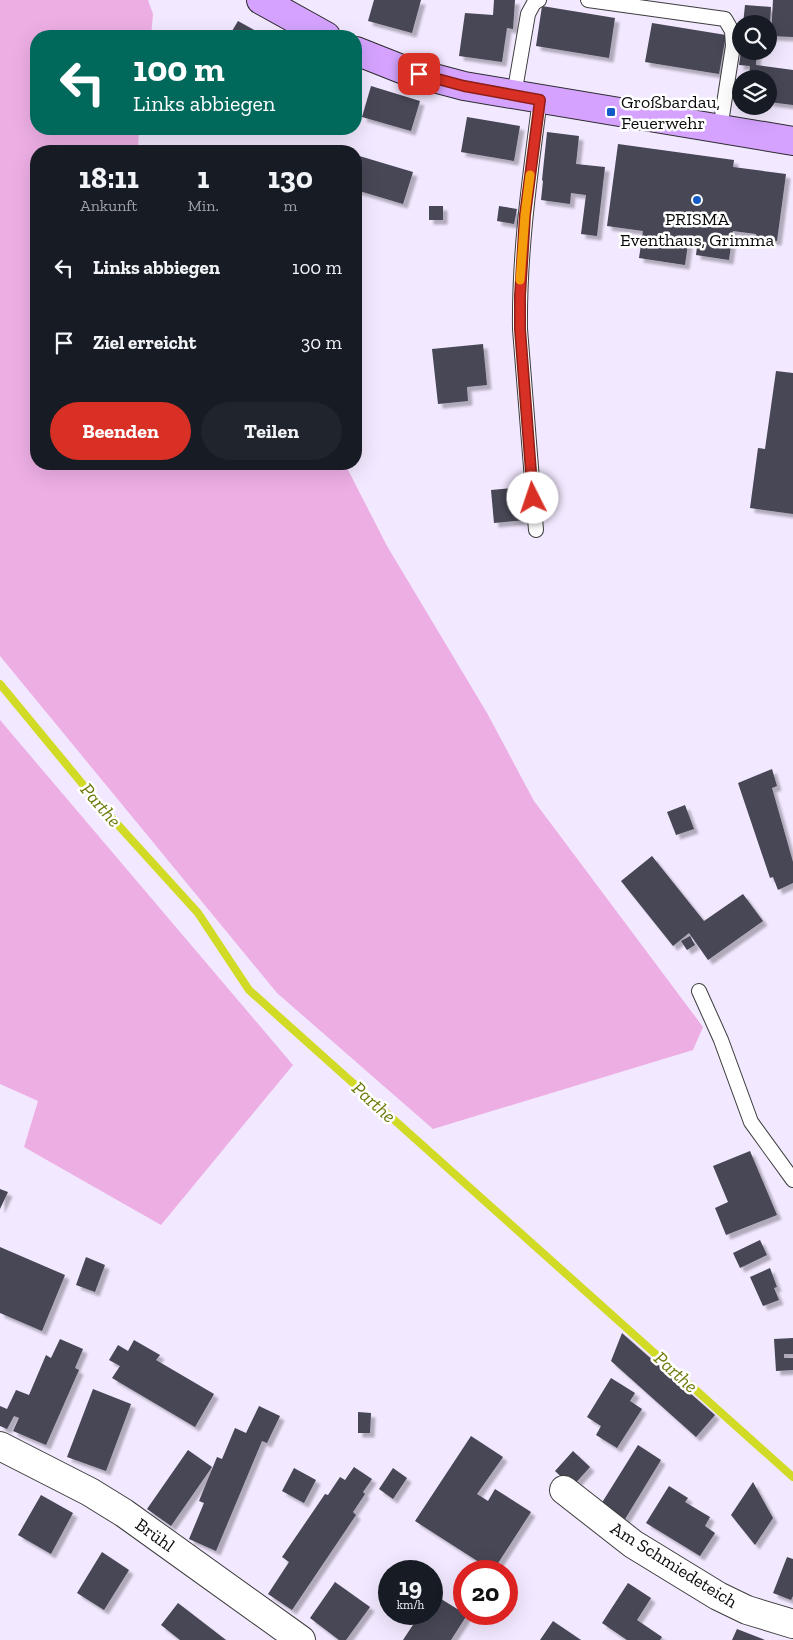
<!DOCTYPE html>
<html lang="de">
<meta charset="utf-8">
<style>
:root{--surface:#171b24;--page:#20242c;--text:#f1f3f6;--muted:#9ea1a6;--accent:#d93025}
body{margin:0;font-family:"Zilla Slab",serif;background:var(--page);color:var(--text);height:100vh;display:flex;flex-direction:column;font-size:19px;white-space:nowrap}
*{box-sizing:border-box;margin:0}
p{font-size:16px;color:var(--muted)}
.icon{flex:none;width:28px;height:28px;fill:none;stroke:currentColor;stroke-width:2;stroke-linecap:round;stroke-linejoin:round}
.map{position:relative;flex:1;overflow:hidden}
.side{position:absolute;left:30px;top:145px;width:332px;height:325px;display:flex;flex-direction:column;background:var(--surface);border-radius:20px;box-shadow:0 5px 20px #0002}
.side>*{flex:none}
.hud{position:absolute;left:30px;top:30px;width:332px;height:105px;border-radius:20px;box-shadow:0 5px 20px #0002;background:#00695c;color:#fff;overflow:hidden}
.buttons{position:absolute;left:732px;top:15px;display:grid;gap:10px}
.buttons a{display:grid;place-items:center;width:45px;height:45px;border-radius:50%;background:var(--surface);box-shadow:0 5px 20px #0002;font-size:25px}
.speed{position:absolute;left:378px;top:1560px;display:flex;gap:10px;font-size:25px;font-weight:700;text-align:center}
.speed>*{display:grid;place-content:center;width:65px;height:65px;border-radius:50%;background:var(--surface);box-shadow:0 5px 20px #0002;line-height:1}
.speed small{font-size:12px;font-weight:400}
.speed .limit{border:8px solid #d22;background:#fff;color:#111}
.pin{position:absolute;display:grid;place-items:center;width:42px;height:42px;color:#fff;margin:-21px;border-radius:10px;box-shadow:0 2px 8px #0006}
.me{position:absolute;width:55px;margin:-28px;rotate:356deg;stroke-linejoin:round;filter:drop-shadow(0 0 4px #0008)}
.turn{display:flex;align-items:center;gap:18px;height:105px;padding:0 20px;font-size:22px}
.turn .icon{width:65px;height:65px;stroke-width:2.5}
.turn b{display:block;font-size:35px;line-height:42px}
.eta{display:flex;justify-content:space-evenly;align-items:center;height:85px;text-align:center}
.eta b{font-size:30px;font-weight:700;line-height:35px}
.button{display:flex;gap:10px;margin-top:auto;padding:10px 20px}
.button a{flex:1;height:58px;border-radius:30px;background:var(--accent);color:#fff;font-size:20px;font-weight:700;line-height:58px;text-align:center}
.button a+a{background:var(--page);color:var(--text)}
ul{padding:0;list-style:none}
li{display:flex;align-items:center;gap:15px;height:75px;padding:0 20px}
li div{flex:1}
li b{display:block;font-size:19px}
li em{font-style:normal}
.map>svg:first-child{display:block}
</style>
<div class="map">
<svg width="793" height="1640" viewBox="0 0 793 1640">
<defs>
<filter id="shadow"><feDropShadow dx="4.5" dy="4.5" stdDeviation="1" flood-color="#0004"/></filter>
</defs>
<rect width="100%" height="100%" fill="#f2e8ff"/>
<path fill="#edaee4" d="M0,0H148L153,14L151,36H36V129H139L138,151H36V464H345L387,546L487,713L534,801L703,1027L693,1050L433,1129L277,993L0,656Z
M0,720L293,1065L161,1225L24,1147L38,1101L0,1084Z"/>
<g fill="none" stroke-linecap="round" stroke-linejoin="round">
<path stroke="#d1db25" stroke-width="8" d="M0,684L99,804L198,913L249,990L793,1477"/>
</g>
<path fill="#464654" filter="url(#shadow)" d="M374,0H421L412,33L368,21Z
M494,0H515L513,29L507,28L502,62L459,56L465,13L493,15Z
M773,0H793V37L771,36Z
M745,5L771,7L770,24H743Z
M542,6L615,18L609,58L536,46Z
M238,21L265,36H229Z
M652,23L726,35L719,74L645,62Z
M741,51H757L756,65L793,70V105L769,102V79H749L750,66L739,65Z
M371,86L420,101L411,131L362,117Z
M467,117L520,126L514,161L461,152Z
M547,132L579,136L576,164L605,167L597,236L581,234L586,195L571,193L570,204L541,200L543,181L542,180Z
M618,144L734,160L733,167L786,174L777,241L755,238L756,234L733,231L729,260L696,255L698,238L689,237L685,265L639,258L643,231L607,226Z
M356,155L413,172L403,204L356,190Z
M429,206H443V220H429Z
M499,206L517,209L514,224L497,221Z
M483,344L487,385L467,387L468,401L438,404L432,349Z
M776,371L793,373V514L750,508L758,448L765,449Z
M523,487L526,520L494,523L491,490Z
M772,769L777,786L772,788L793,862V883L778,890L773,877L770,878L738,783Z
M685,805L694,829L676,835L667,812Z
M652,856L704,921L743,894L763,921L708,960L689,933L673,946L621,881Z
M690,936L695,945L687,950L681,941Z
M750,1151L777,1215L726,1235L715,1208L728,1202L713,1166Z
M0,1189L8,1192L0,1209Z
M760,1240L767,1255L740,1268L733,1253Z
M0,1247L65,1275L42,1331L0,1313Z
M86,1257L105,1265L95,1292L76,1285Z
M770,1268L777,1287L774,1288L779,1300L763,1306L750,1277Z
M622,1333L715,1415L696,1437L611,1361Z
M793,1338V1354H784V1358H793V1370L776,1371L774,1339Z
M60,1339L83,1349L75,1368L79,1370L46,1445L13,1431L19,1418L14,1416L7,1429L0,1426V1406L7,1409L16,1390L29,1395L46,1355L51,1358Z
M134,1340L160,1355L156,1360L214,1394L195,1427L112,1378L120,1366L109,1360L118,1345L128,1351Z
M611,1378L635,1393L630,1401L642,1409L617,1448L596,1435L601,1426L587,1417Z
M93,1389L131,1404L106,1471L67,1457Z
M259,1406L280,1416L267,1443L262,1441L216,1551L189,1539L204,1503L199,1501L217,1457L222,1459L235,1428L246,1433Z
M358,1412L371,1413L370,1433H358Z
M471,1436L503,1457L477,1494L488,1501L495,1489L531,1512L493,1571L415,1521Z
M638,1445L661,1460L622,1524L598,1509Z
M188,1450L212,1467L171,1526L147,1509Z
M573,1451L590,1467L572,1487L555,1471Z
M354,1467L372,1479L363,1492L365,1494L353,1512L356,1515L292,1610L268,1594L289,1562L282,1557L325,1494L328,1495L340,1477L345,1480Z
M294,1468L316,1480L304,1503L282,1491Z
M393,1468L407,1478L393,1499L379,1489Z
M753,1482L773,1518L755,1545L731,1515Z
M669,1486L688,1498L685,1502L710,1517L705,1526L715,1533L700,1556L646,1523Z
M41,1495L73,1513L51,1554L18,1535Z
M102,1552L129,1570L104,1610L77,1593Z
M787,1557L793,1559V1596L791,1600L773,1593Z
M335,1582L370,1607L346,1640H339L310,1618Z
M628,1583L651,1598L637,1620L662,1637L660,1640H627L602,1623Z
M433,1594L467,1615L451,1640H403L420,1614H431V1596Z
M178,1603L226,1640H180L161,1625Z
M553,1621L581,1640H540Z
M737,1629L765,1640H732Z"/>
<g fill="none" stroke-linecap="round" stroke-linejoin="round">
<g stroke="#3d3d3d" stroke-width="16">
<path id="lane" d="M588,0L725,19L732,31L733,46L720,129
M514,95L528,14L534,3L539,0
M536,530L520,329C519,252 530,176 540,99
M699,991L721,1040L751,1122L793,1180"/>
</g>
<g stroke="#3d3d3d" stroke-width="30">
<path id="street" d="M0,1446L90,1492L124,1513L301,1640
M564,1490L633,1544L718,1596L747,1610L793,1624"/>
</g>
<g stroke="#2c2c2c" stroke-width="30">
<path id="secondary" d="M261,0L326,36
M356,51L404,70L464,86L793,141"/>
</g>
<use href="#lane" stroke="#fff" stroke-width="14"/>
<use href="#street" stroke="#fff" stroke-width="28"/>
<use href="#secondary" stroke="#d5a3ff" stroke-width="28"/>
</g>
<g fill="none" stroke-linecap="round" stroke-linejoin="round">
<g stroke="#8d1f18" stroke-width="12">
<path id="route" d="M419,74L464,86L540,100L525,215L520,296V329L533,498"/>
</g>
<use href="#route" stroke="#d93025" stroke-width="9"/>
<path stroke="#f59e0b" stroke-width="9" d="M520,280L525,215L530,175"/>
</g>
<g fill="#155bc8" stroke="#fff" stroke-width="2">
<rect x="606" y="107" width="10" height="10" rx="2.5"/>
<circle cx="697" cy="200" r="5"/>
</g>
<g text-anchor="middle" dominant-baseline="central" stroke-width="5" stroke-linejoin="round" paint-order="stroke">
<g font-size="18" fill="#0a0a0a" stroke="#fff" text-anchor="start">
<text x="621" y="102">Großbardau,<tspan x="621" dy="21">Feuerwehr</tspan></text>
<text x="697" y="219" text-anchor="middle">PRISMA<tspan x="697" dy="21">Eventhaus, Grimma</tspan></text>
</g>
<g font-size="18" fill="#0a0a0a" stroke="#fff">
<text transform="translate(155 1535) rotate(36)">Brühl</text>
<text transform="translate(674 1565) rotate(32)">Am Schmiedeteich</text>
</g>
<g font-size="19" font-style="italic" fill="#707a0b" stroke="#fff">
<text transform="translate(101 805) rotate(49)">Parthe</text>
<text transform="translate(374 1102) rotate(42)">Parthe</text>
<text transform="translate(676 1372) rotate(42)">Parthe</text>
</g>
</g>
</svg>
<div class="buttons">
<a><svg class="icon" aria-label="search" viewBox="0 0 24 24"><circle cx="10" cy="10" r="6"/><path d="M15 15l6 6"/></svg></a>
<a><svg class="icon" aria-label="layers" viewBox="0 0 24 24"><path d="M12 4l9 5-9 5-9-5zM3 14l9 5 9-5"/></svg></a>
</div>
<div class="speed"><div>19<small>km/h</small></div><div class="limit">20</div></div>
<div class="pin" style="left:419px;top:74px;background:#d93025"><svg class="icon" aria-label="arrive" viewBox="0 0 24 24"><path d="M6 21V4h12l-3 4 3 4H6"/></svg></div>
<svg class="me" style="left:533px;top:498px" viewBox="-20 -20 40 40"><circle r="19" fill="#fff"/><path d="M0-13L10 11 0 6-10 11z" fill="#d93025"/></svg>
<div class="hud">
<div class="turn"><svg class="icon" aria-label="left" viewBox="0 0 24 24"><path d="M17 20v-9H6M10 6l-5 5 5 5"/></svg><div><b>100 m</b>Links abbiegen</div></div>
</div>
<section class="side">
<div class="eta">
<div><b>18:11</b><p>Ankunft</p></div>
<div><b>1</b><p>Min.</p></div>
<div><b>130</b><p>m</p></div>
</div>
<ul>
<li><svg class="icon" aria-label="left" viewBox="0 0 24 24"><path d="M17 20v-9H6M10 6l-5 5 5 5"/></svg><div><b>Links abbiegen</b></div><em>100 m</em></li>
<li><svg class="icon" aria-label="arrive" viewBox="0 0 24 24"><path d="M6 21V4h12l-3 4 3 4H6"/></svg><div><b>Ziel erreicht</b></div><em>30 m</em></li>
</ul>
<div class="button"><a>Beenden</a><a>Teilen</a></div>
</section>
</div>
